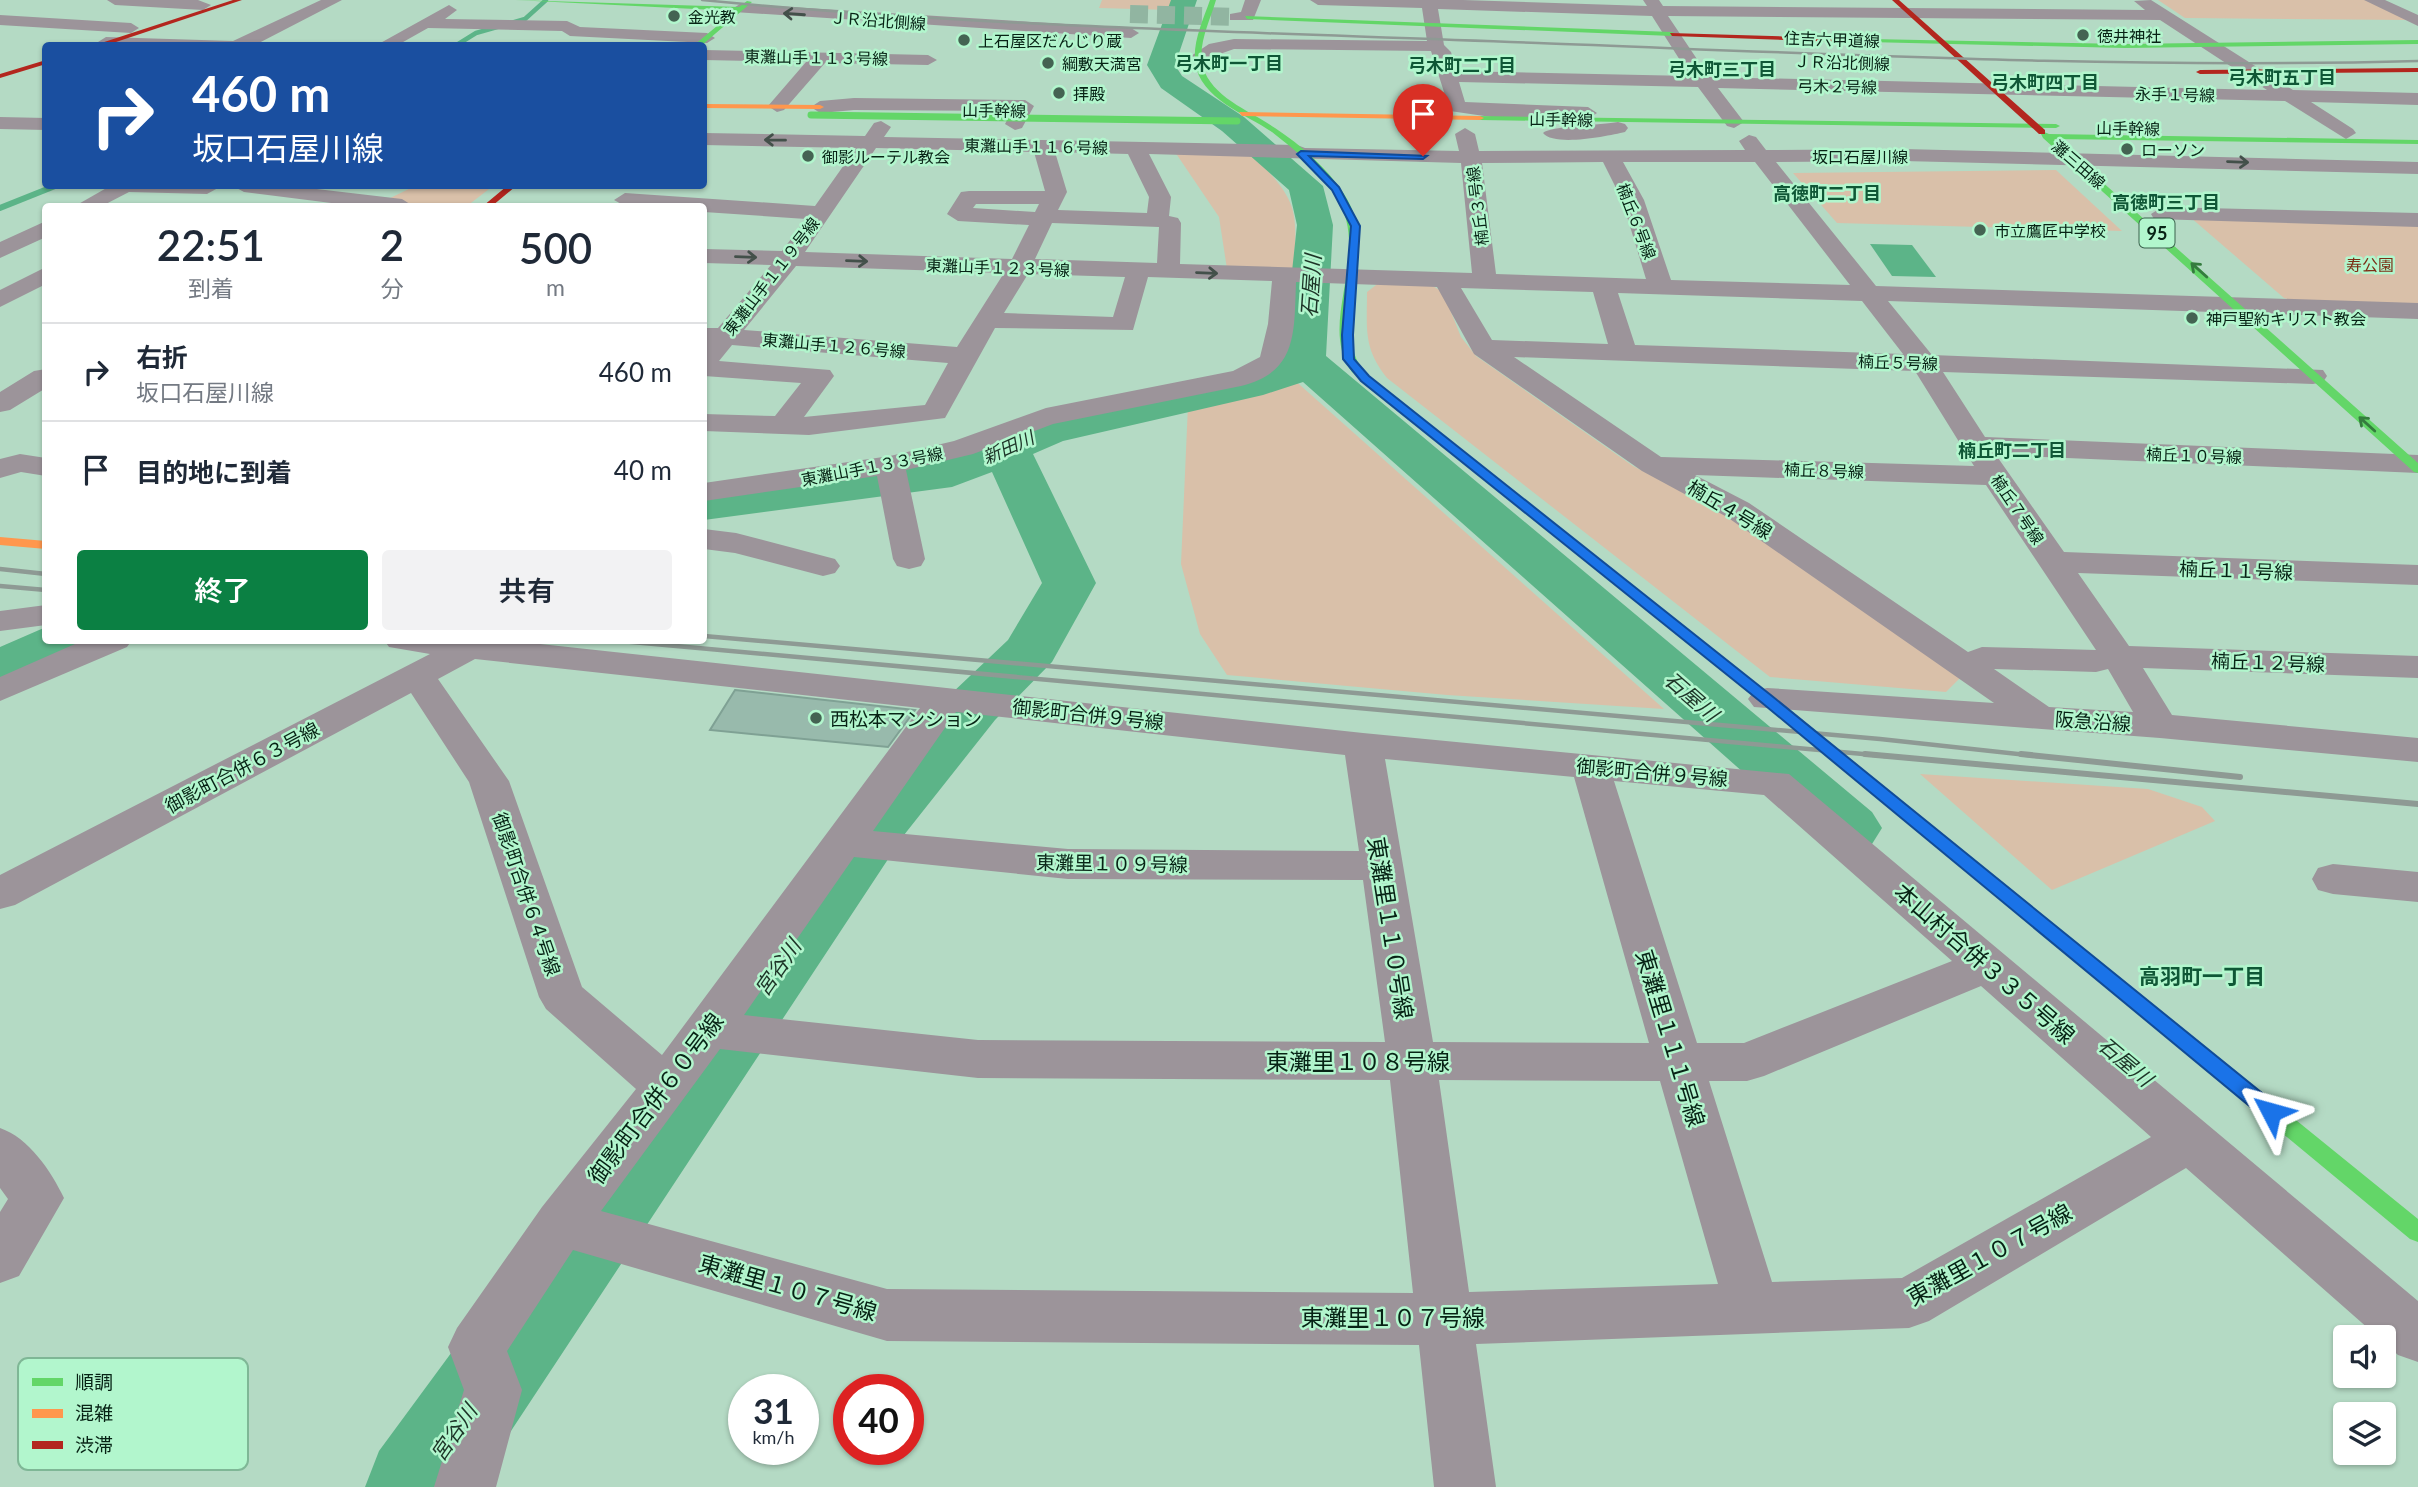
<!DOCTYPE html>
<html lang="ja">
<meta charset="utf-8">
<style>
:root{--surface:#fff;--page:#f2f2f3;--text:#1f2937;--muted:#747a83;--line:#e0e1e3;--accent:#0b8043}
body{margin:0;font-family:Lato,"Noto Sans JP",sans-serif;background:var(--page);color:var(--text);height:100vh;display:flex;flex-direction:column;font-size:26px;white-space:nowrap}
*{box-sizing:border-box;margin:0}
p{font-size:23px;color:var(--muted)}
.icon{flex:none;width:38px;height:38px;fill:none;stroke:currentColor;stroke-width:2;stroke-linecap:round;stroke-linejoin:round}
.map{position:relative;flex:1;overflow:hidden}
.side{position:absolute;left:42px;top:203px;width:665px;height:441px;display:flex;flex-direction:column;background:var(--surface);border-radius:7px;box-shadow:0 2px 5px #0004}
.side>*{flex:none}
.top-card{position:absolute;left:42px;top:42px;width:665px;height:147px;border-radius:7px;box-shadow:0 2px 5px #0004;background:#1a4fa0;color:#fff;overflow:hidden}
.controls{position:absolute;left:2333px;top:1325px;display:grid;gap:14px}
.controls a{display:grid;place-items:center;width:63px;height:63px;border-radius:7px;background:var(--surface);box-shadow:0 2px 5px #0004;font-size:35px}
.speed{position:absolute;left:728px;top:1374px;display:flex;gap:14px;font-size:35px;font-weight:700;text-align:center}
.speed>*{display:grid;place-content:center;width:91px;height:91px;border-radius:50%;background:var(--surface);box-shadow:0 2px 5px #0004;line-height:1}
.speed small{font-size:18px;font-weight:400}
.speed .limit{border:10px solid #d22;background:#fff;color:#111}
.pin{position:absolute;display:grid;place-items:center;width:60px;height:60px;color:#fff;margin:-72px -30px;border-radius:50% 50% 50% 0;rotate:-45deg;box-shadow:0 0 7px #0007}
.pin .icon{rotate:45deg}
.me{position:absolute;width:77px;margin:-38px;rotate:309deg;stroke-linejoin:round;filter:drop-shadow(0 0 5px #0008)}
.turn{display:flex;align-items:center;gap:24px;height:147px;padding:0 35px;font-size:32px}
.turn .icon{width:91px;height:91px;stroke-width:2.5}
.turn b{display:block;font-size:49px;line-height:60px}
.eta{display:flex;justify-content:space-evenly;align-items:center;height:119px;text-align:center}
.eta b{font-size:42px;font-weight:600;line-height:49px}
.primary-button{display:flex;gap:14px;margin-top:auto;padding:14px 35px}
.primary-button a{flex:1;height:80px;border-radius:7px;background:var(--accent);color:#fff;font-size:28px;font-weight:600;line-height:80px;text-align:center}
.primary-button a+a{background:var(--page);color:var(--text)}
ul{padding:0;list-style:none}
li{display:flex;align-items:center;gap:21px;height:98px;padding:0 35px;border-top:2px solid var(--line)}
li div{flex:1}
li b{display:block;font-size:26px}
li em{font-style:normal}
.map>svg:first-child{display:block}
</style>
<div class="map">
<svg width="2418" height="1487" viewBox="0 0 2418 1487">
<rect width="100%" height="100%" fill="#b4dac4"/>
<path fill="#d9c0a9" d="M1102,0H1176L1171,10L1099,8Z
M2158,0H2365L2411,20L2185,18Z
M1175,152L1252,154C1296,200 1299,207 1293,270L1227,269L1219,217Z
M2056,170L2122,231L1837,223L1793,173Z
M415,186H493L467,206H424L384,201Z
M2190,217L2418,223V307L2304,304L2284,298Z
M1380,282L1431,285L1443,292L1461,337L1476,356L1633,466L1712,506L1962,676L1946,692L1770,677L1387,378C1363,348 1367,329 1367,292Z
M1291,377L1664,709L1447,695L1227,675L1200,634L1181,564L1188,405Z
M1920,774L2148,789L2202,807L2215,821L2052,890Z"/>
<path fill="#5cb488" d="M1870,244L1912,245L1936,277L1892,276Z"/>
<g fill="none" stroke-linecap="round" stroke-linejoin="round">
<path stroke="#5cb488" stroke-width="4.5" d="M455,46L476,33L525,19L546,0"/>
<path stroke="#5cb488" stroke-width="6" d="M0,208L55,186"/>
<path fill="#5cb488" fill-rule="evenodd" d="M1171,0H1197L1175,65L1182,76L1244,117L1323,186L1333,225L1326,356L1872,812L1882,828L1872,844L1848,851L1824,844L1303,382L1263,395L1063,441L1033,454L1096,583L1052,662L995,720L904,835L474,1487H365L379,1451L856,803L951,694L1008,640L1042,583L992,472L952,487L704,520V490L941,459L1031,420L1250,372L1283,355L1297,225L1289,190L1222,131L1161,88L1147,65Z
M46,627V640H92C74,665 29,680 0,687V647Z"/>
</g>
<path fill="#98baac" stroke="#7fa194" stroke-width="2" d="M735,690L915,710L888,747L710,730Z"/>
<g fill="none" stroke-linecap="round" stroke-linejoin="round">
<path stroke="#91b5a1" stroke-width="18" stroke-dasharray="18 9" stroke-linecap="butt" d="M1130,14L1236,17"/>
<path fill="#9c949a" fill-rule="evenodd" d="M107,0H198L211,5L203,10L115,5Z
M321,0H342L253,46H100L98,42L106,37L233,41Z
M1245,0H1261L1253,20H1230V14L1241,12Z
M1310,0H1463L1647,6L1643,0H1659L1663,6L2145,10L2134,1L2151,0L2293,90L2418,93V105L2311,102L2353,129L2356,133L2346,139L2285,101L1718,88L1744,122L1734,128L1727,126L1698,87L1459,82L1465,102L1588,107L1597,113L1588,119L1491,117L1450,111L1431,51L1234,49L1200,61L1191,56L1209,44L1234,39L1427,41L1422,8L1318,5ZM1438,9L1652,16L1690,76L1456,71L1451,52L1444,45ZM1668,16L2160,20L2267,90L1709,77Z
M2364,0H2385L2418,15V26Z
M740,4L1131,28L1139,33L1131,38L734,12L732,9Z
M449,5L457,10L445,19L567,21L580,27L707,33L715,38L707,43L570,36L562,31L428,28L396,46H375Z
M0,15L131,23L139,28L131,33L0,25Z
M704,50L928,55L937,60L928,65L825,63L784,110L777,112L768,106L806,62L704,60Z
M854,98L1025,100L1034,106L1022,128L1015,130L1005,124L1012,111L854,110L820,113L811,107L820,101Z
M0,117L46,118V130L0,129Z
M881,121L891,127L884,137L1297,145L1305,148L1459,151L1455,134L1465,128L1475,134L1479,151L1745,150L1739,141L1749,135L1756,137L1766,150L1903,149L2418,162V174L1903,161L1776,162L1876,286L2418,303V319L1888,301L1932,355L2323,370L2327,376L2323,382L2313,384L1943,372L1985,437L2418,455V473L1996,455L2064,552L2418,565V585L2078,573L2129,646L2418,656V678L2143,668L2172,715L2418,738V762L2160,738L1754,707L1748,699L1754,691L1767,688L1994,703L1727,517L1642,471L1474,354L1437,287L1296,282C1294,332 1298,372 1241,386L1053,424L973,454L906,470L925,559L921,566L909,569L897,566L893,559L877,476L704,501V483L890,456L954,441L1046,408L1233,371L1260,357L1268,324L1272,281L1148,277L1133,330L995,328L945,418L809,435L704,431V414L775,416L801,383L704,376V328H718L771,265L704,263V249L782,251L806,219L704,212V206H625L614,200L625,193L815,206L856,148L704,145V133L865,136L874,123ZM876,148L1034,152L1045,191H969L961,192L947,214L958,221L1029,225L1012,259L805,252ZM1055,152L1128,154L1149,197L1147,213L1058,210L1067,192ZM1149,154L1461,163L1472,273L1180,264L1181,223L1178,218L1169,216L1171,197ZM1603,162L1622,200L1646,279L1496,274L1482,163ZM1623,162H1755L1850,285L1671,280L1644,200ZM976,204H1039L1035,212L973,208ZM1052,223L1159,227L1157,263L1035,259ZM796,266L1004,273L957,347L744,330ZM1028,274L1125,277L1113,317L1004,313ZM1461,288L1593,292L1608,344L1492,340ZM1618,293L1862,301L1903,354L1635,345ZM732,345L948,363L925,405L804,417L834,376L830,370L719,361ZM1514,357L1915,371L1974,466L1661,457ZM1695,475L1986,485L2096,650L1982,647L1968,652L1749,503ZM1994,669L2096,672L2108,669L2133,712L2049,707Z
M1618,122L1625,124L1628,128L1625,132C1608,136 1554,147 1543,133C1549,126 1603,125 1618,122Z
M110,186H216L218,188L207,194L129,192L102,206H75Z
M233,186H291L402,199L413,206H355L244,192Z
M2162,207L2418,213V227L2154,219L2151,214Z
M46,221V237L0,258V242Z
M46,267V284L0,307V290Z
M46,369V388L10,410L0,412V392L34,371Z
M20,454L46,458V476L21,472L0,478V459Z
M704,529L736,533L835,559L840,566L835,573L823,576L735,553L704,549Z
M46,605V625L0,631V611Z
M84,640H132L127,647L0,701V677Z
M384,640H504L1363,733L1789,774L2418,1301V1362L2398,1355L2384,1342V1337H2378L2186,1168L1929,1321L1909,1328L1476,1344L1496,1487H1434L1419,1345L887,1341L573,1250L507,1351L522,1390L496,1487H434L464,1390L448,1347L457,1328L542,1207L636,1089L546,1009L539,997L469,782L411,693L15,905L0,909V875L430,654L389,647ZM475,659L920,708L662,1055L582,987L509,781L438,679ZM956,712L1345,755L1359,851L1068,849L873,831ZM1385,759L1574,777L1649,1043L1433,1042ZM1614,781L1764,795L1952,961L1744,1043H1697ZM854,857L1068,879L1363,880L1385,1042L978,1040L744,1015ZM1981,986L2151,1137L1902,1278L1772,1282L1709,1081H1747L1764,1076ZM720,1049L978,1078L1390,1080L1413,1293L887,1289L601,1211ZM1439,1080L1660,1081L1718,1284L1469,1292Z
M2333,864L2418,872V902L2333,894L2318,890L2312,879L2318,868Z
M0,1128C29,1138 51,1171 64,1198L19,1276L0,1283V1212L8,1199L0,1188Z"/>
<path fill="#63d668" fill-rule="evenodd" d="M515,0L739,7L747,1L752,2L701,46H693L735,11Z
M1210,0H1216C1210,21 1197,45 1203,67C1212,98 1251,111 1275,128C1301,145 1327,168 1344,194C1385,257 1322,330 1369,377L1736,667L1738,670L1736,673H1726L1352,372C1316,323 1373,255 1336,196C1321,171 1295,150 1272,132C1246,114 1200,99 1195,62C1193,41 1203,20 1210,0Z
M1245,16L1672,32L1675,34L1672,36L1247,19Z
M1870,39L2125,44L2418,40V44L2125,48L1868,42Z
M1477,116L2056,124L2060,126L2056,128L1480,120Z
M2039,130L2049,134L2418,140V144L2054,139L2418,463V473L2414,472L2043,138Z
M1937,832L1943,834L2418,1219V1242L2410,1239L1931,842L1929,838Z"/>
<path fill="#ff974d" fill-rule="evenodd" d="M704,104L820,105L824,107L820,109L704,108Z
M1239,112L1480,116L1484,118L1480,120L1242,116Z
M0,537L46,541V549L0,545Z
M1731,666L1736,667L1943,834L1945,838L1943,842H1931L1726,673L1724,670Z"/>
<path fill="#b3261e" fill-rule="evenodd" d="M233,0H242L104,46H92Z
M1892,0H1899L2045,130V134H2039Z
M1670,33L1870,39L1873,41L1870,43L1672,36Z
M46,60V64L0,78V74Z
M2418,68V72L2200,74L2196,72L2200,70Z
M507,186H516L492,206H483Z"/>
<path stroke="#8e9a94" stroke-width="2.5" d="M702,0C980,27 1259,32 1538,43C1832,54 2124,69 2418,61"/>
<path stroke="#8e9a94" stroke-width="4.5" d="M0,569L46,574
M0,586L46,590
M704,636L1880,739L2037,756
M610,640L1885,756"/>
<path stroke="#8e9a94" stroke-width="6" d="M1865,754L2418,804
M2021,754L2240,777"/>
<path stroke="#63d668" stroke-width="7" d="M811,115L1237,121"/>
</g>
<defs><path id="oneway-shaft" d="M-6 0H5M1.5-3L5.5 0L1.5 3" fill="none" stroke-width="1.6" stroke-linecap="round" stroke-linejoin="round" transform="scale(1.75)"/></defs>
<g stroke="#43504a">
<use href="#oneway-shaft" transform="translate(794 14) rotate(-176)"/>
<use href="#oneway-shaft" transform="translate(775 140) rotate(-179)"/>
<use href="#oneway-shaft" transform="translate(2238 162) rotate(2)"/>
<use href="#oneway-shaft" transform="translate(746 257) rotate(2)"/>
<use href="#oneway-shaft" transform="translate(857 261) rotate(2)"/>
<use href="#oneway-shaft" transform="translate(1207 273) rotate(2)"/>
</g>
<g stroke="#357c3e">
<use href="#oneway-shaft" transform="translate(2199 270) rotate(-138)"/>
<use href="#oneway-shaft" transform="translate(2367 424) rotate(-138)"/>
</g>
<path fill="#1a73e8" stroke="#114b97" stroke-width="2" d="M1301,151L1427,156L1423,159L1309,156L1339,187L1360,226L1353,335L1354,359L1369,376L1772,696L2278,1106L2281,1112L2278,1118L2271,1120L2264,1118L1761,702L1361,381L1343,359L1342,335L1351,226L1332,190L1297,154Z"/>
<g fill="#446352" stroke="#b2f6cd" stroke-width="2.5">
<circle cx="674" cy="16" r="7"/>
<circle cx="2083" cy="35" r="7"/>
<circle cx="964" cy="40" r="7"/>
<circle cx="1048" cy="63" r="7"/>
<circle cx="1059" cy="93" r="7"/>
<circle cx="2127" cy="149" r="7"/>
<circle cx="808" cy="156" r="7"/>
<circle cx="1980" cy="230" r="7"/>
<circle cx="2192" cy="318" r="7"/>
<circle cx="816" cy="718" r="7"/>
</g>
<g text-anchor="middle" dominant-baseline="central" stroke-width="5" stroke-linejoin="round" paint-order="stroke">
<g font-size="16" fill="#072315" stroke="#b2f6cd" text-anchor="start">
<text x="688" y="16">金光教</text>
<text x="2097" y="35">徳井神社</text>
<text x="978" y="40">上石屋区だんじり蔵</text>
<text x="1062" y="63">綱敷天満宮</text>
<text x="1073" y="93">拝殿</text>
<text x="2141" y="149">ローソン</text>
<text x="822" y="156">御影ルーテル教会</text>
<text x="1994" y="230">市立鷹匠中学校</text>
<text x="2206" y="318">神戸聖約キリスト教会</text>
</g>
<g font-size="16" fill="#072315" stroke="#b2f6cd">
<text transform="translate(878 20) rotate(4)">ＪＲ沿北側線</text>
<text transform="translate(1832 39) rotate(2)">住吉六甲道線</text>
<text transform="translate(816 57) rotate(1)">東灘山手１１３号線</text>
<text transform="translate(1842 62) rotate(2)">ＪＲ沿北側線</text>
<text transform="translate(1837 86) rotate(1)">弓木２号線</text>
<text transform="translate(2175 94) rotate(1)">永手１号線</text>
<text transform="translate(994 110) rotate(1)">山手幹線</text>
<text transform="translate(1561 119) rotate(1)">山手幹線</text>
<text transform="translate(2128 128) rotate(1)">山手幹線</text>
<text transform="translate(1036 146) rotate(1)">東灘山手１１６号線</text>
<text x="1860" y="156">坂口石屋川線</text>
<text transform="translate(2079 164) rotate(41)">灘三田線</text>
<text transform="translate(1477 206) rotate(-97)">楠丘３号線</text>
<text transform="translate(1637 221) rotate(69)">楠丘６号線</text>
<text transform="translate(998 267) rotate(2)">東灘山手１２３号線</text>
<text transform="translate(771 276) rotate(-52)">東灘山手１１９号線</text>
<text transform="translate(834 345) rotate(5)">東灘山手１２６号線</text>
<text transform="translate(1898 362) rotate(2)">楠丘５号線</text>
<text transform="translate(2194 455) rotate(2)">楠丘１０号線</text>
<text transform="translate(872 466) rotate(-11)">東灘山手１３３号線</text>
<text transform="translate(1824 470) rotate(2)">楠丘８号線</text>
<text transform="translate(2018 509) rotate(56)">楠丘７号線</text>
</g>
<g font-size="16" fill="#7c2f16" stroke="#b2f6cd">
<text x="2370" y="264">寿公園</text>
</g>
<g font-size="18" font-weight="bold" fill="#0f5736" stroke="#b2f6cd">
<text x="1229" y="63">弓木町一丁目</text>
<text x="1462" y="65">弓木町二丁目</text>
<text x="1722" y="69">弓木町三丁目</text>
<text x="2282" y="77">弓木町五丁目</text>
<text x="2045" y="82">弓木町四丁目</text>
<text x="1827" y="193">高徳町二丁目</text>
<text x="2166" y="202">高徳町三丁目</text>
<text x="2012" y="450">楠丘町二丁目</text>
</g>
<rect fill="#b2f6cd" stroke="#3a624c" stroke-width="2" x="2139.5" y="218.5" width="35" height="29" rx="5"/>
<g font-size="18" font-weight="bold" fill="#072315">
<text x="2157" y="233">95</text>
</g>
<g font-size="18" font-style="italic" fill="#1d3427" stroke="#b2f6cd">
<text transform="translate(1008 447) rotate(-24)">新田川</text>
</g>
<g font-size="19" fill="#072315" stroke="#b2f6cd">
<text transform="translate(1730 509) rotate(31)">楠丘４号線</text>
<text transform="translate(2236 570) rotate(2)">楠丘１１号線</text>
<text transform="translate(2268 662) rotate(2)">楠丘１２号線</text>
<text transform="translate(1088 714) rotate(6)">御影町合併９号線</text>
<text transform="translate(2093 721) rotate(4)">阪急沿線</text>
<text transform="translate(242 767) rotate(-28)">御影町合併６３号線</text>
<text transform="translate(1652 772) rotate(5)">御影町合併９号線</text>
<text transform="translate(1112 863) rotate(1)">東灘里１０９号線</text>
<text transform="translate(527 894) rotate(71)">御影町合併６４号線</text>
</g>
<g font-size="19" fill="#072315" stroke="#b2f6cd" text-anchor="start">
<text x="830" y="718">西松本マンション</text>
</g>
<g font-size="21" font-style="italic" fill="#1d3427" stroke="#b2f6cd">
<text transform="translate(1310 286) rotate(-86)">石屋川</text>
<text transform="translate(1692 696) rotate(41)">石屋川</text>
<text transform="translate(777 967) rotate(-55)">宮谷川</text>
<text transform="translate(2126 1061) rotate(40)">石屋川</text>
<text transform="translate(453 1432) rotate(-55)">宮谷川</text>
</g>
<g font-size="21" font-weight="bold" fill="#0f5736" stroke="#b2f6cd">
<text x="2202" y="975">高羽町一丁目</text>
</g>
<g font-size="23" fill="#072315" stroke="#b2f6cd">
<text transform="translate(1391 928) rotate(81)">東灘里１１０号線</text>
<text transform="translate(1985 963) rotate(41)">本山村合併３３５号線</text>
<text transform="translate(1671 1038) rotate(73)">東灘里１１１号線</text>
<text x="1358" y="1061">東灘里１０８号線</text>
<text transform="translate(655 1098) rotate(-53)">御影町合併６０号線</text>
<text transform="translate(1989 1254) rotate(-29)">東灘里１０７号線</text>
<text transform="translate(788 1287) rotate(16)">東灘里１０７号線</text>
<text x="1393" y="1317">東灘里１０７号線</text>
</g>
</g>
<rect x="18" y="1358" width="230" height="112" rx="10" fill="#b2f6cd" stroke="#7fb796" stroke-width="2"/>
<rect x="32" y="1378" width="31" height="8" fill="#63d668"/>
<rect x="32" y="1409" width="31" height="9" fill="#ff974d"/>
<rect x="32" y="1441" width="31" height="8" fill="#b3261e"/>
<g font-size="19" fill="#072315">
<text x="75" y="1389">順調</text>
<text x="75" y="1420">混雑</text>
<text x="75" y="1452">渋滞</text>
</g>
</svg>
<div class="controls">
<a><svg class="icon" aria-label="sound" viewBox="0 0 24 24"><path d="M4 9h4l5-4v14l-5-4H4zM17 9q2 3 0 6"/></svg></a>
<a><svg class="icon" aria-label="layers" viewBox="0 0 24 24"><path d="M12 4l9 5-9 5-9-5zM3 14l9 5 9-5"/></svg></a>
</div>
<div class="speed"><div>31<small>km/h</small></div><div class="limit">40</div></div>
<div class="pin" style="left:1423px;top:156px;background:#d93025"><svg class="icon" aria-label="arrive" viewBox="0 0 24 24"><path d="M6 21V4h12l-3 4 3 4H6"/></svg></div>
<svg class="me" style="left:2271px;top:1112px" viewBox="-20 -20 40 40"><path d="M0-17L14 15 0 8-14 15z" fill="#1a73e8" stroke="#fff" stroke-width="4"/></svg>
<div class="top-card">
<div class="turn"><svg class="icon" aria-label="right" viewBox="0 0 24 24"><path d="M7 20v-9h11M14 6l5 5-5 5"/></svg><div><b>460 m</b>坂口石屋川線</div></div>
</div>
<section class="side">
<div class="eta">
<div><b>22:51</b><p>到着</p></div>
<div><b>2</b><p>分</p></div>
<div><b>500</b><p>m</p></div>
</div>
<ul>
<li><svg class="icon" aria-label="right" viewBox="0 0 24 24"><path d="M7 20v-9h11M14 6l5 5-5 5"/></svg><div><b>右折</b><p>坂口石屋川線</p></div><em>460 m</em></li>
<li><svg class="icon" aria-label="arrive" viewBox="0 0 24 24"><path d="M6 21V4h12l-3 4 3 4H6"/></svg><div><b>目的地に到着</b></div><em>40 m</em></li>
</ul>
<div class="primary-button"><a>終了</a><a>共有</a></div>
</section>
</div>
